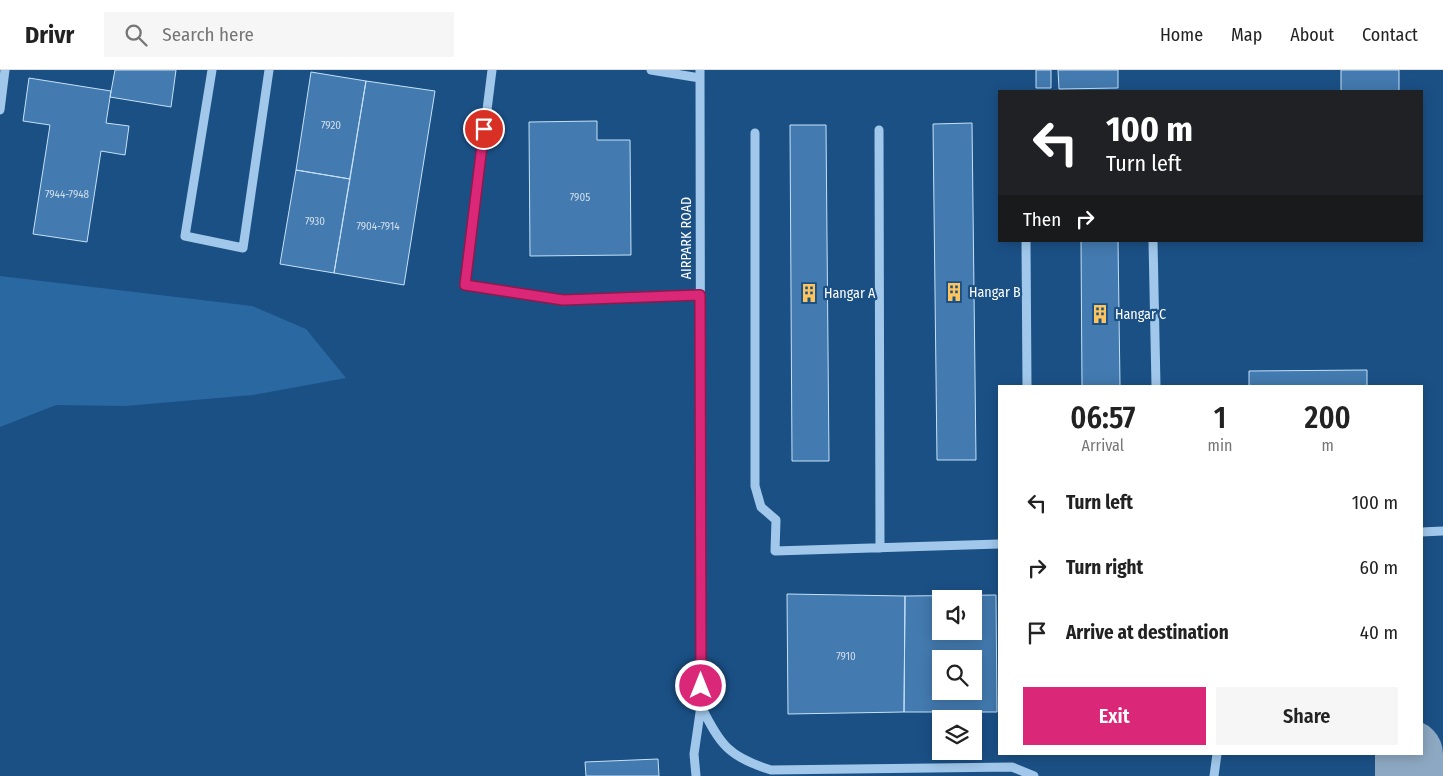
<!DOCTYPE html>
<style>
:root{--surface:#fff;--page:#f6f6f6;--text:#222;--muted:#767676;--line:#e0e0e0;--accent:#db2777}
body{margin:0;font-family:"Fira Sans Condensed",sans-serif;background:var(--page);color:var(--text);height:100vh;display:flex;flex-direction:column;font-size:19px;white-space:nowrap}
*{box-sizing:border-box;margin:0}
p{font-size:16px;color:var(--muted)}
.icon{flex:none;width:28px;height:28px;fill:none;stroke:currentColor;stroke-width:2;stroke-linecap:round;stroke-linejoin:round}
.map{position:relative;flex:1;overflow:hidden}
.side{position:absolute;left:998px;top:315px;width:425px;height:370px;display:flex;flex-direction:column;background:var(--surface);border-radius:0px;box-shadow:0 2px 12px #0003}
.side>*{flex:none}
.guide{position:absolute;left:998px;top:20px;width:425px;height:152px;border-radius:0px;box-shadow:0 2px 12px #0003;background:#202124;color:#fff;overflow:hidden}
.controls{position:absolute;left:932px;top:520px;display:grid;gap:10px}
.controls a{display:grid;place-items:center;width:50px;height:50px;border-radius:0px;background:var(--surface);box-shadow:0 2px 12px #0003;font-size:25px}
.pin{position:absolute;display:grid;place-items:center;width:42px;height:42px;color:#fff;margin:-21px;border:2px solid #fff;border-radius:50%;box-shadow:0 1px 5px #0007}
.me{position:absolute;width:55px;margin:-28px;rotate:0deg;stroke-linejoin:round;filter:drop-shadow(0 0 4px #0008)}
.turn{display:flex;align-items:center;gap:18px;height:105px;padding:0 25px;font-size:22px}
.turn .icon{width:65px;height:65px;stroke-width:2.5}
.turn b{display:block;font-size:35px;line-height:42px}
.then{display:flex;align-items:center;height:48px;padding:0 25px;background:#0003;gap:10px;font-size:19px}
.eta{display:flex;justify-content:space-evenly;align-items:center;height:85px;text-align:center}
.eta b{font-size:30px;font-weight:600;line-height:35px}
.action{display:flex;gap:10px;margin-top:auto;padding:10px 25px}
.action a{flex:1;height:58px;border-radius:0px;background:var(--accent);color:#fff;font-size:20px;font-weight:600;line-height:58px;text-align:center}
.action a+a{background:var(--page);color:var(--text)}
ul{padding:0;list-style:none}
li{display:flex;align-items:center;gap:15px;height:65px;padding:0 25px}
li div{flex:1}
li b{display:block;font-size:19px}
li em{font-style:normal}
header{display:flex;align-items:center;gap:30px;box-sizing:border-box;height:70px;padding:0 25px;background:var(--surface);border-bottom:1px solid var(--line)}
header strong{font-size:24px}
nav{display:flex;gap:28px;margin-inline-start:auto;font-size:18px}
.search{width:350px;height:45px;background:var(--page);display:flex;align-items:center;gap:12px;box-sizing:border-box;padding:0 18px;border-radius:0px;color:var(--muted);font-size:19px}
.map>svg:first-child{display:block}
</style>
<header>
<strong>Drivr</strong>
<div class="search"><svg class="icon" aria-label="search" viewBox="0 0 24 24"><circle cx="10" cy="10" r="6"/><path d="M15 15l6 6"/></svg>Search here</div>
<nav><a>Home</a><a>Map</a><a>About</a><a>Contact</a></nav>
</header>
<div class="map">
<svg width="1443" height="706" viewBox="0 0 1443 706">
<rect width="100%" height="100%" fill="#1b5085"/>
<path fill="#2a68a2" d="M0,206L252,236L306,259L346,308L253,325L125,336L56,335L0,357Z"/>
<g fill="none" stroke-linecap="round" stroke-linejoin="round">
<path stroke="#8da8c2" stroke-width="68" d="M1409,684V706"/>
</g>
<path fill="#437aaf" stroke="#c6e1f8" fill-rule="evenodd" d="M115,0H176L171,37L110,27Z
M1036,0H1051V18H1036Z
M1058,0H1118V18L1059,19Z
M1341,0H1399V21H1341Z
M311,2L366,11L350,109L296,100Z
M29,8L111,21L106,53L129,56L125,85L101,81L87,172L33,164L50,55L23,51Z
M366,11L435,21L404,215L334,203Z
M597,51V70H630L631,185L530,186L529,52Z
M972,53L976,390H937L933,54Z
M790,55H826L829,391H792Z
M296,100L350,109L334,203L280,194Z
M1081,171H1118L1120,316H1082Z
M1367,300V316H1249V301Z
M787,524L905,526L904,642L788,644Z
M996,525L997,642H904L905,526ZM941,529H974V561H941ZM941,589H974V621H941Z
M658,689L659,706H586L585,692Z"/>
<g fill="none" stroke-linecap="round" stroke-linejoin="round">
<path stroke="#a1c8eb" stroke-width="9" d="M212,0L185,166L243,178L269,0
M492,0L465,215L563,230L700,225
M651,0L700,8
M0,40L5,0
M879,60L880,478
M755,63V416L761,437L776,450L775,481L999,474
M1026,171L1027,316
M1153,171L1156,316
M1421,462L1443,461
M701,636C720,675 729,687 771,700L1012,697L1034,706
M696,706L694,684L701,636L700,0
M1214,706L1217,684"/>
</g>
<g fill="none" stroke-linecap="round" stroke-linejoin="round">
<g stroke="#8e194d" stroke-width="12">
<path id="route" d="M484,59L465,215L563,230L700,225L701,616"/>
</g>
<use href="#route" stroke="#db2777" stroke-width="9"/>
</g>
<defs>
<g id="building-bare" transform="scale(1.5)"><path d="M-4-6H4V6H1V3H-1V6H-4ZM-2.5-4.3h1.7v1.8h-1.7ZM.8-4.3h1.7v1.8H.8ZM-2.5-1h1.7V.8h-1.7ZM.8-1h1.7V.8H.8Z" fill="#fdc45e" stroke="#1b5085" stroke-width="2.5" paint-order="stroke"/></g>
</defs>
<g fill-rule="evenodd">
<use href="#building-bare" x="954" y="222"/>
<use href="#building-bare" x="809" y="223"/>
<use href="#building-bare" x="1100" y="244"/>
</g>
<g text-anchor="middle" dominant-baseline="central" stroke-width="4.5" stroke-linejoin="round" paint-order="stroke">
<g font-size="11" fill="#d0deeb">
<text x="331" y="55">7920</text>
<text x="67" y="124">7944-7948</text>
<text x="580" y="127">7905</text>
<text x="315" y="151">7930</text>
<text x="378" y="156">7904-7914</text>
<text x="846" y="586">7910</text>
</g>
<g font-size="14" fill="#fff" stroke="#1b5085">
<text transform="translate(686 168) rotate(-90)">AIRPARK ROAD</text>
</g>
<g font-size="14" fill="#fff" stroke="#1b5085" text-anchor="start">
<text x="969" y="222">Hangar B</text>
<text x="824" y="223">Hangar A</text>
<text x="1115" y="244">Hangar C</text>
</g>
</g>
</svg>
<div class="controls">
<a><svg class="icon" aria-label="sound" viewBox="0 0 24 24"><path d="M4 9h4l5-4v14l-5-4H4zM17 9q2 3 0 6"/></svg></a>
<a><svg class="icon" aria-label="search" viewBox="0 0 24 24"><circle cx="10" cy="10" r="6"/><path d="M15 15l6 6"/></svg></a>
<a><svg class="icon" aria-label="layers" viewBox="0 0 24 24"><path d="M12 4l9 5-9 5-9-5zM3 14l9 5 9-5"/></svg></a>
</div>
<div class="pin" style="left:484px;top:59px;background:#d93025"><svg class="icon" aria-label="arrive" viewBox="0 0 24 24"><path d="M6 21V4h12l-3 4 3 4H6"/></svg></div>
<svg class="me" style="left:701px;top:616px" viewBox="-20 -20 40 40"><circle r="17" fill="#db2777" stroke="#fff" stroke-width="3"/><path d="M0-11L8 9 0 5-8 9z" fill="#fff"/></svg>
<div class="guide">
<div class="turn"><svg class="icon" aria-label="left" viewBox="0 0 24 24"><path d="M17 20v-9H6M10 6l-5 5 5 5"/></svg><div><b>100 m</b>Turn left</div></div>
<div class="then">Then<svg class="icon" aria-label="right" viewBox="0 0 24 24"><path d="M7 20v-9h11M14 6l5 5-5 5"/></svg></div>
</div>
<section class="side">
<div class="eta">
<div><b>06:57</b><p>Arrival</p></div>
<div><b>1</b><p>min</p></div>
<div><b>200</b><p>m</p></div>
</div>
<ul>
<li><svg class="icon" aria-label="left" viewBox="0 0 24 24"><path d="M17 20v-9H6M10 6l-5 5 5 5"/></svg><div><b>Turn left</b></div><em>100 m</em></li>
<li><svg class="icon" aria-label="right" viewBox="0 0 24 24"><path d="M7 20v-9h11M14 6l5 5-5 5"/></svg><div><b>Turn right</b></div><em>60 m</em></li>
<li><svg class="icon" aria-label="arrive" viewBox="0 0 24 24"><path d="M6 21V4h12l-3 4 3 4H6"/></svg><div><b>Arrive at destination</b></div><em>40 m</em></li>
</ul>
<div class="action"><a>Exit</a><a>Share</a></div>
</section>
</div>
